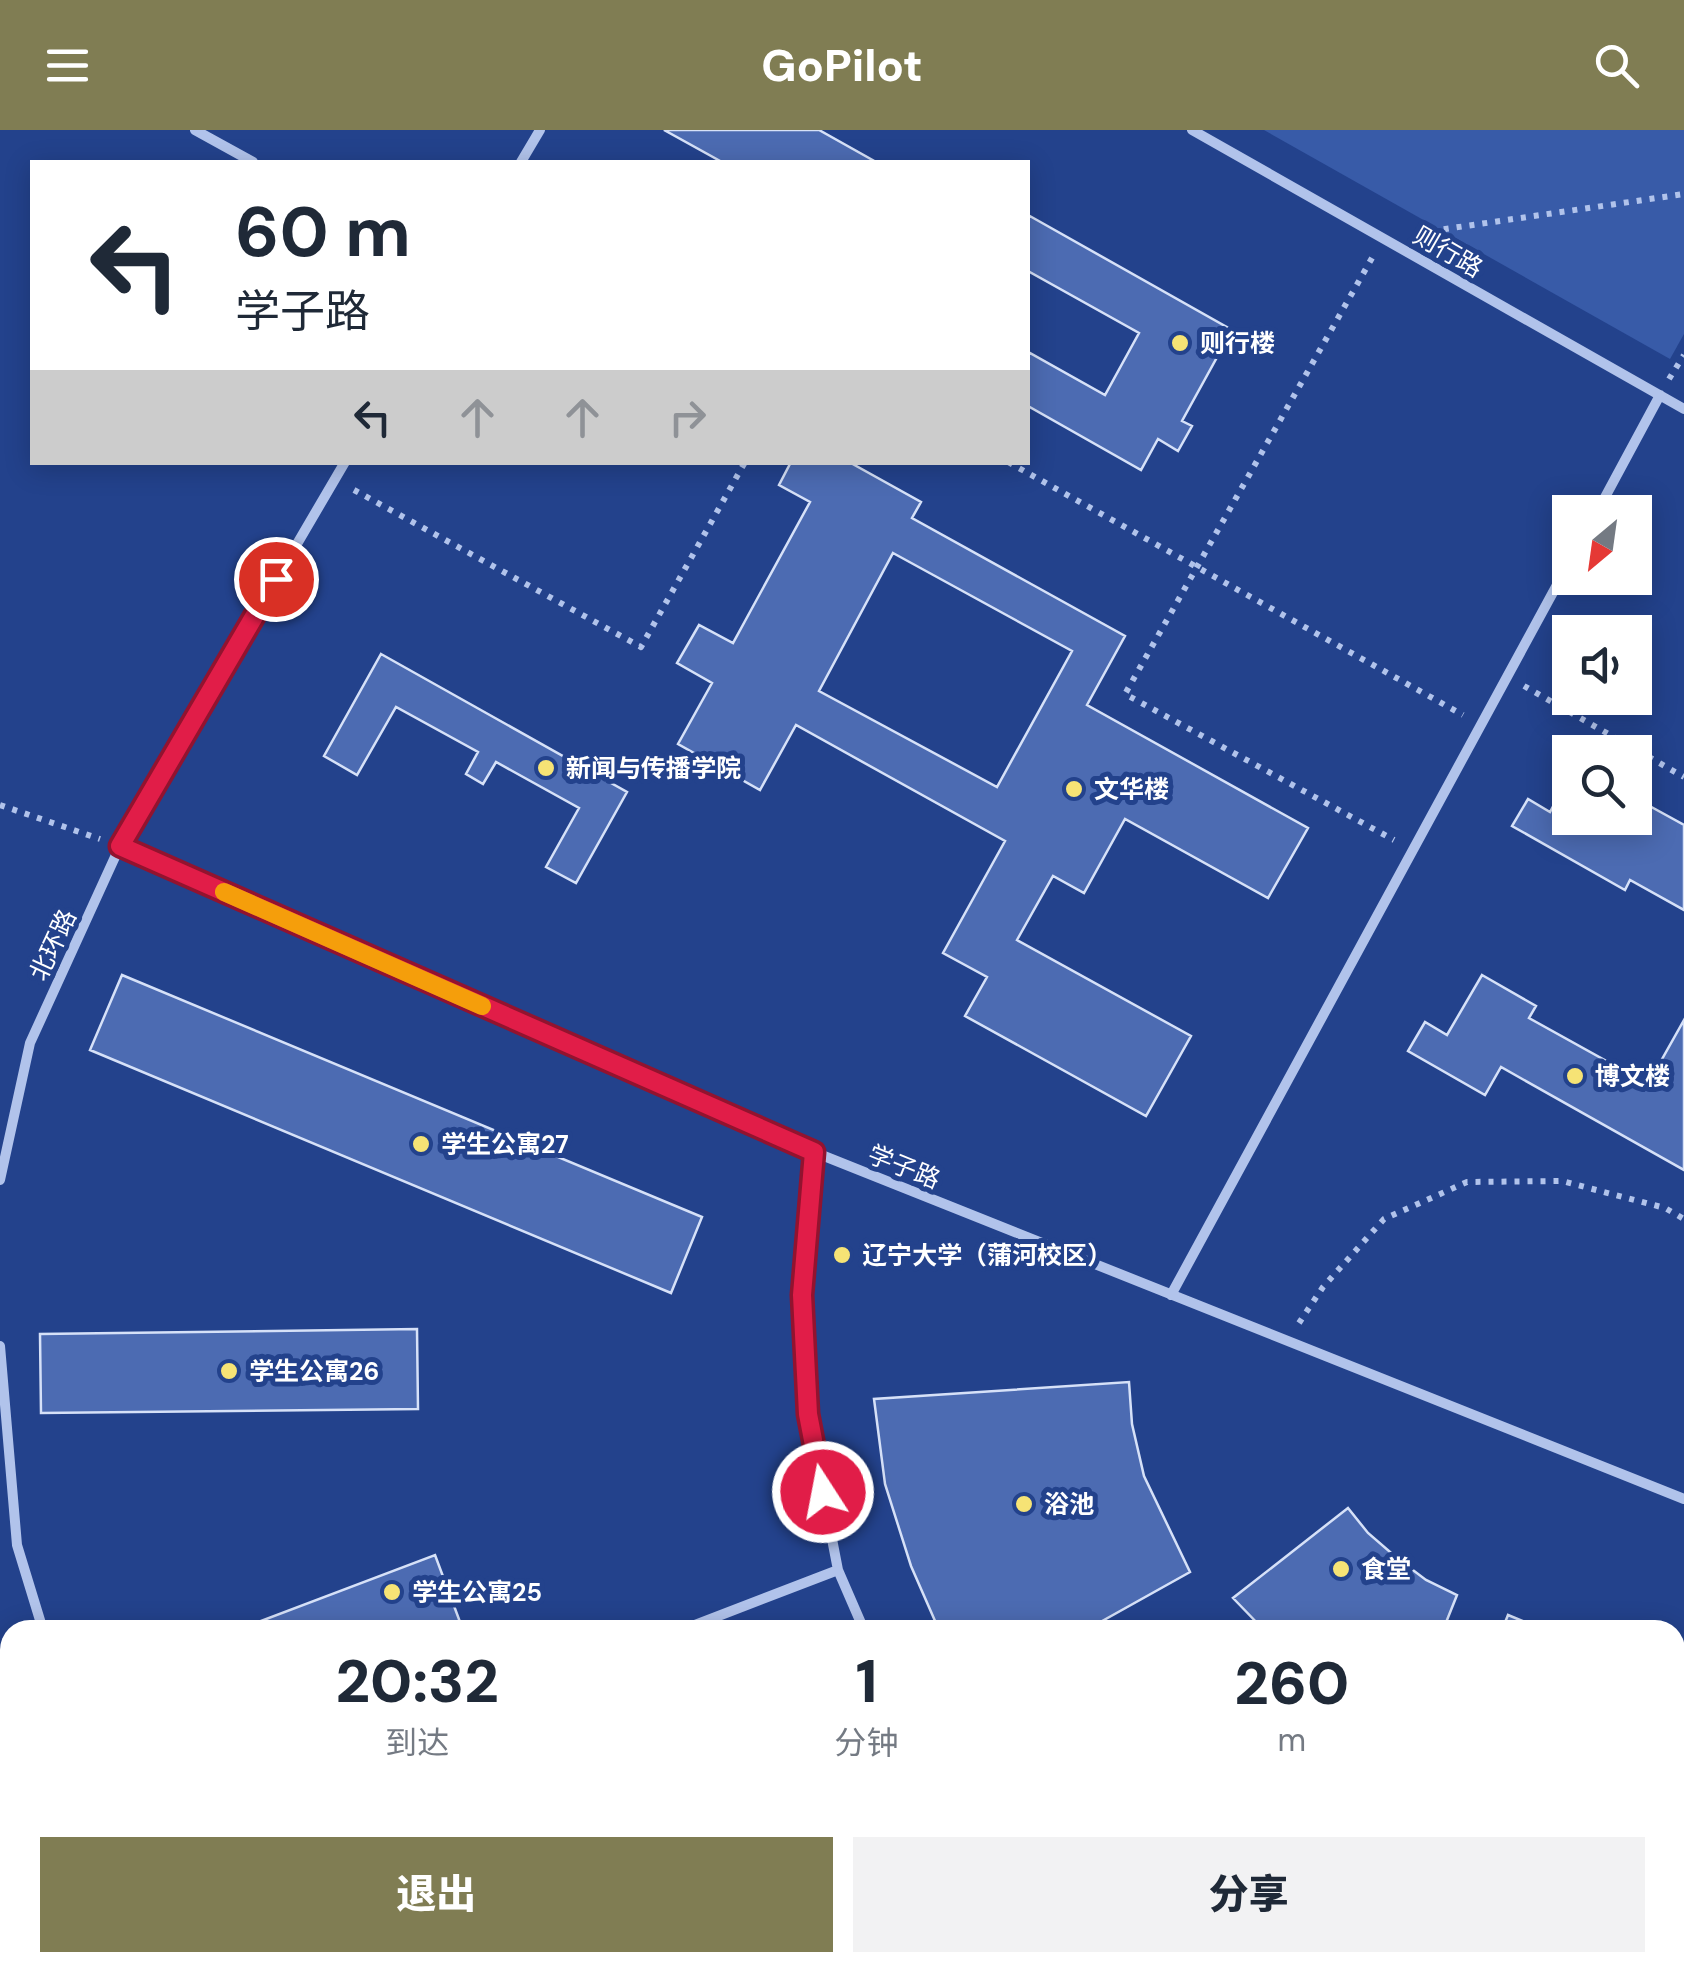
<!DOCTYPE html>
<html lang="zh">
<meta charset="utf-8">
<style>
:root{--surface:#fff;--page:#f2f2f3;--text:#1f2937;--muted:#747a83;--accent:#807d53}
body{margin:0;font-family:"DM Sans","Noto Sans SC",sans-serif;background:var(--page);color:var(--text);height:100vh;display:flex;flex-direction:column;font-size:38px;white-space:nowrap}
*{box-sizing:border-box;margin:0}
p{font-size:32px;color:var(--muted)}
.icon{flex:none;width:55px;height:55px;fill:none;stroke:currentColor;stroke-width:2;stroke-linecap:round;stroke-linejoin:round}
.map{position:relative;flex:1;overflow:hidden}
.panel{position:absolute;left:0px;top:1490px;width:1685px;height:352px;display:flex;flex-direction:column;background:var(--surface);border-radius:30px 30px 0 0;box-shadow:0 5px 25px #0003}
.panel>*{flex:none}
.banner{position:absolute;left:30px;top:30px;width:1000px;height:305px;border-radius:0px;box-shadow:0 5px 25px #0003;background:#fff;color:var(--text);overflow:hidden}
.needle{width:65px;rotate:209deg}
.controls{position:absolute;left:1552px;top:365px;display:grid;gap:20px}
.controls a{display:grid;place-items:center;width:100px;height:100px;border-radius:0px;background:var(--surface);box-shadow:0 5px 25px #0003;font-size:50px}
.pin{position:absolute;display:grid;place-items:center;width:85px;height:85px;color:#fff;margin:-42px;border:5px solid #fff;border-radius:50%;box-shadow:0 2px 10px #0007}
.me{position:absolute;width:110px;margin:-55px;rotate:349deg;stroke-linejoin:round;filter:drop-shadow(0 0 8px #0008)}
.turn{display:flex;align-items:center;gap:35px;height:210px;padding:0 40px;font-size:45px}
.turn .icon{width:130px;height:130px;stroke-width:2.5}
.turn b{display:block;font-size:70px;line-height:85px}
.lanes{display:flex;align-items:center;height:95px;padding:0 40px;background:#0003;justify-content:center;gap:50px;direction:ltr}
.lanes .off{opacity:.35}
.eta{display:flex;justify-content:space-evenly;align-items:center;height:170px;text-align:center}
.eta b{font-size:60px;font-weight:800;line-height:70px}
.cta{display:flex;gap:20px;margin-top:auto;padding:20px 40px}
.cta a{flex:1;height:115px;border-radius:0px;background:var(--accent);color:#fff;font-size:40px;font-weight:800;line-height:115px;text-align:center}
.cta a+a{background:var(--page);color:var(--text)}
header{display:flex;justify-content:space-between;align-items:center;height:130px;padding:0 40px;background:var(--accent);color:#fff;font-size:45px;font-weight:800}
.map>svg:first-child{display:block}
</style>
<header><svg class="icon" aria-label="menu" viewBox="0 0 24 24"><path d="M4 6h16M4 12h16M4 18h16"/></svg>GoPilot<svg class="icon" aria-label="search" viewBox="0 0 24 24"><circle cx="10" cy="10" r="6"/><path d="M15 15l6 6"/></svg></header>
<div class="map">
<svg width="1684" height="1842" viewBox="0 0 1684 1842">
<rect width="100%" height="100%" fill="#23428c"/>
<path fill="#385ba8" d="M1264,0H1684V204L1670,229Z"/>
<path fill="#4c6bb2" stroke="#d6e1f8" stroke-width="2.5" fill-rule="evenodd" d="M664,0H819L876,32H722Z
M1028,85L1232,200L1182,291L1192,296L1178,321L1158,309L1141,340L1028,276V222L1105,265L1139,203L1028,141Z
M791,332H849L921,372L912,388L1125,506L1087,575L1308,698L1268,768L1125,689L1084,763L1053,746L1017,810L1191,906L1146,986L965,886L987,847L943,823L1005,711L796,595L760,660L678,614L712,553L677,533L699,495L733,513L810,372L779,355ZM893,423L1072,521L997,657L819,561Z
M381,524L627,662L576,753L546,737L579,678L496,632L483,654L466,644L478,622L396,577L357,645L324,626Z
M1570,645V688H1635V668L1684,695V780L1630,750L1625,760L1512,696L1528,669L1550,682Z
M122,845L702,1087L671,1163L90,920Z
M1482,845L1536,876L1529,888L1648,954L1684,890V1040L1501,937L1485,965L1408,921L1425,892L1447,905Z
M417,1199L418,1279L41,1283L40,1204Z
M1129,1252L1132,1294L1144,1346L1190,1442L1086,1500H939L911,1436L885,1354L874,1269Z
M1348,1378L1368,1403L1397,1428L1426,1450L1457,1465L1443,1500H1264L1233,1468Z
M435,1425L463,1500H237Z
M1508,1485L1537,1497L1560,1500H1502Z
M1675,1715L1684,1780V1842H1280L1262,1832H1675Z
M250,1832H270L275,1842H227Z
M457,1832H560L566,1842H464Z
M763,1832H866L876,1842H769Z"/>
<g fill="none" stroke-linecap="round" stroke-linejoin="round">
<path stroke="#b1c3eb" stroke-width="6" stroke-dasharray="5 8" stroke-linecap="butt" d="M1418,103L1684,64
M1372,128L1125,564L1394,710
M1669,249L1684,225
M1008,332L1463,585
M354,360L641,517L745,332
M1524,556L1684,647
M0,675L100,709
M1299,1193L1323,1157L1384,1089L1467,1052L1562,1051L1665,1078L1684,1089"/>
<path stroke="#b1c3eb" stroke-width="10" d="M195,0L253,32
M1192,0L1684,279
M521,32L540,0
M1597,382L1660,265
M120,716L814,1022L1684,1369
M814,1022L802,1165L808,1285L838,1440L864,1500
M0,1050L30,913L120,716L345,332
M1171,1165L1570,431
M0,1216L17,1415L43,1500
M682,1500L838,1440
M156,1832L160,1842
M1131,1832L1142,1842"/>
</g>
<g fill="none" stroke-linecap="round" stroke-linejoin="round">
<g stroke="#92132f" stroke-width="25">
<path id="route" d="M276,449L120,716L814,1022L802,1165L808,1284L823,1362"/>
</g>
<use href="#route" stroke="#e11d48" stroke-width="18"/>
<path stroke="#f59e0b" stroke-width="18" d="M224,762L482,876"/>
</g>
<g fill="#f6e375" stroke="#23428c" stroke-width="4">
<circle cx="1180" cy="213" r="10"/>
<circle cx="546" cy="638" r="10"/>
<circle cx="1074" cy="659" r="10"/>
<circle cx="1575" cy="946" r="10"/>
<circle cx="421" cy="1014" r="10"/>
<circle cx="842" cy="1125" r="10"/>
<circle cx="229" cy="1241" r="10"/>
<circle cx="1024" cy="1374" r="10"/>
<circle cx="1341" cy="1439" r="10"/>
<circle cx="392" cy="1462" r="10"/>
</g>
<g text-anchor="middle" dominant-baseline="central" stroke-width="10" stroke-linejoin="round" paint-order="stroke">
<g font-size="25" fill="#fff" stroke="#23428c">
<text transform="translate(1448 122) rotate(30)">则行路</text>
<text transform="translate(53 815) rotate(-65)">北环路</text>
<text transform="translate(904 1037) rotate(22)">学子路</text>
</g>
<g font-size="25" font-weight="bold" fill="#fff" stroke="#23428c" text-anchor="start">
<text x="1200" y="213">则行楼</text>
<text x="566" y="638">新闻与传播学院</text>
<text x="1094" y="659">文华楼</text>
<text x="1595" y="946">博文楼</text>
<text x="441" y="1014">学生公寓27</text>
<text x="862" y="1125">辽宁大学（蒲河校区）</text>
<text x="249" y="1241">学生公寓26</text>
<text x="1044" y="1374">浴池</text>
<text x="1361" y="1439">食堂</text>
<text x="412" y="1462">学生公寓25</text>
</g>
</g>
</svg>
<div class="controls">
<a><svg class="needle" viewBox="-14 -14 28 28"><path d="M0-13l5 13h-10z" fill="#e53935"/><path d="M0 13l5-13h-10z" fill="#747a83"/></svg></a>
<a><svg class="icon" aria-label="sound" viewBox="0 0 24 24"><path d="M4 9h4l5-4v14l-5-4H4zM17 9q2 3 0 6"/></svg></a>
<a><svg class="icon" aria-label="search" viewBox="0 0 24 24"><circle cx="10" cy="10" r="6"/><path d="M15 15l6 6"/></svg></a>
</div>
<div class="pin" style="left:276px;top:449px;background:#d93025"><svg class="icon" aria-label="arrive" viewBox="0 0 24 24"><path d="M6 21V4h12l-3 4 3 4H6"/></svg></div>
<svg class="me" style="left:823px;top:1362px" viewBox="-20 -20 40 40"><circle r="17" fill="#e11d48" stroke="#fff" stroke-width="3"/><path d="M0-11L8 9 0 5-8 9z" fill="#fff"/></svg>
<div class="banner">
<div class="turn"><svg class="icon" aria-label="left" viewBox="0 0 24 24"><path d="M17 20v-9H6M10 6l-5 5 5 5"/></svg><div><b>60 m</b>学子路</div></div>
<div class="lanes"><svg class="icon" aria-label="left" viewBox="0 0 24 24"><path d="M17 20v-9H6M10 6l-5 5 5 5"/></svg><svg class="icon off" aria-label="ahead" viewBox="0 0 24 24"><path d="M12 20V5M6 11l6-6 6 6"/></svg><svg class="icon off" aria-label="ahead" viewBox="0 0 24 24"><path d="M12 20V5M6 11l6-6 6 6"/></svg><svg class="icon off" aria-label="right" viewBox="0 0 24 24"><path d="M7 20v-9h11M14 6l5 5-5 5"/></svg></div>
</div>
<section class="panel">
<div class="eta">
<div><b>20:32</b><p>到达</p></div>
<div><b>1</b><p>分钟</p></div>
<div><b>260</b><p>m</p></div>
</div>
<div class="cta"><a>退出</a><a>分享</a></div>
</section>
</div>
